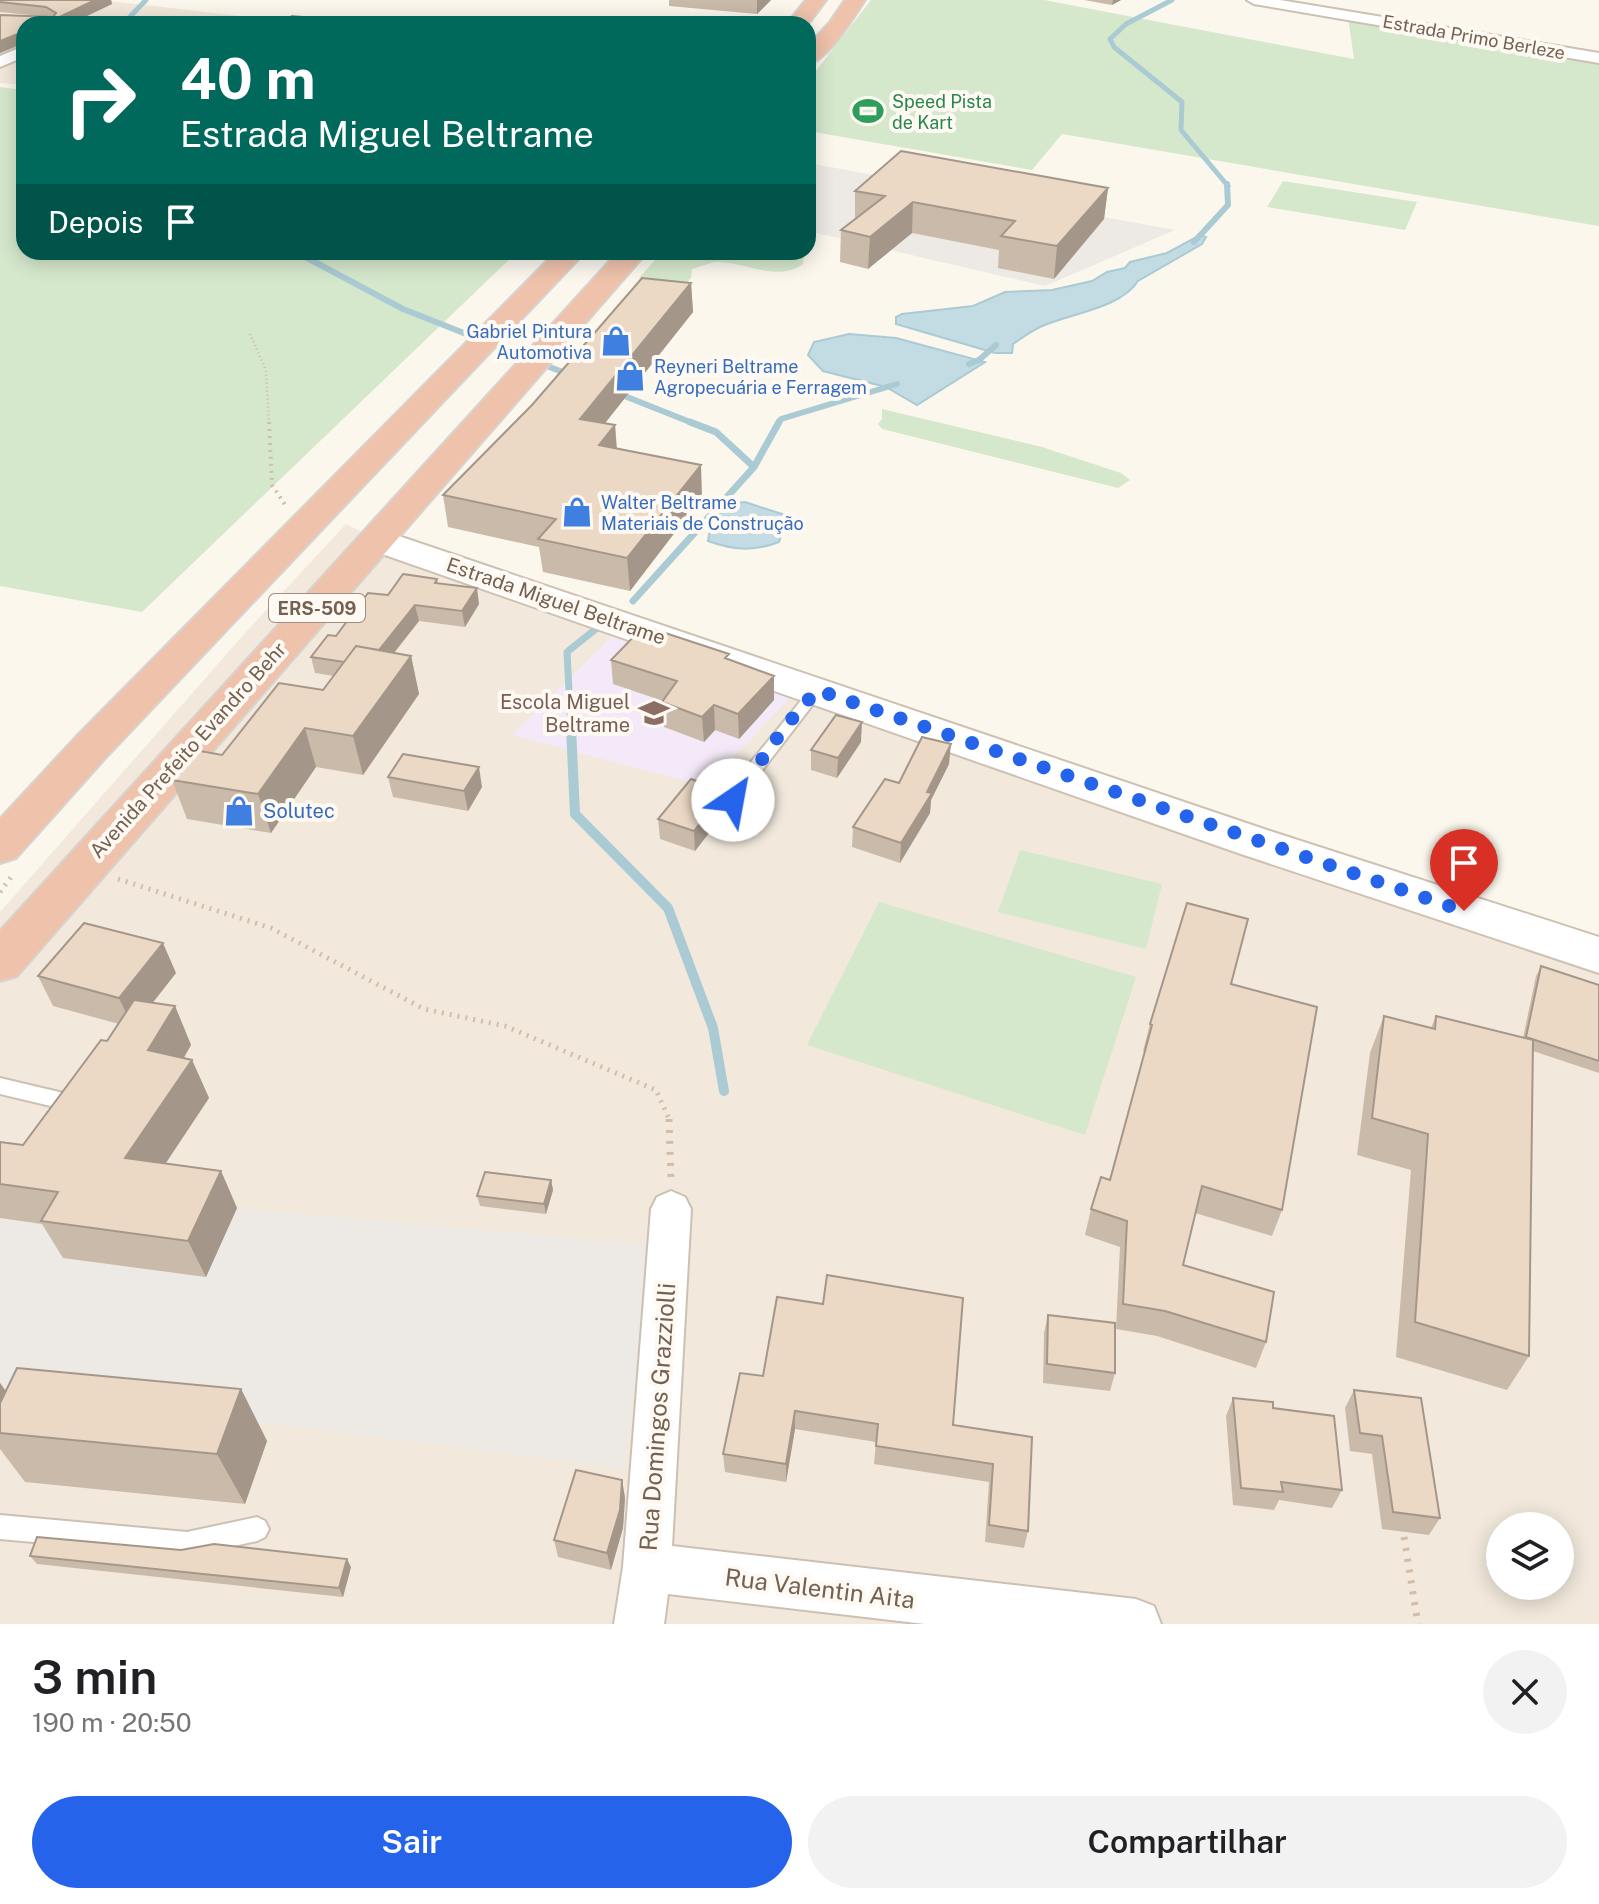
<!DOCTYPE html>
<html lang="pt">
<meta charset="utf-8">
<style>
:root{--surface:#fff;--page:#f2f2f2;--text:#202124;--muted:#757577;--accent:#2563eb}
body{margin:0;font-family:"Public Sans",sans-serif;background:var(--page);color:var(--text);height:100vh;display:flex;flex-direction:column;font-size:30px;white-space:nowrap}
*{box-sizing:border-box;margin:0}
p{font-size:26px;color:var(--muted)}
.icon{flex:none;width:44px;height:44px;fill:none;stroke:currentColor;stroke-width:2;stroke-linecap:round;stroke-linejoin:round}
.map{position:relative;height:1624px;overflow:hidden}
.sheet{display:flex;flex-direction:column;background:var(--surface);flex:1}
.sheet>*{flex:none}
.hud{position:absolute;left:16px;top:16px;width:800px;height:244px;border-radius:24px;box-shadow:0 4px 20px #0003;background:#00695c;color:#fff;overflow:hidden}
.controls{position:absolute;left:1486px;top:1512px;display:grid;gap:16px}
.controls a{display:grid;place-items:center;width:88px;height:88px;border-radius:50%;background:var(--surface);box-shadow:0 4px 20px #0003;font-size:40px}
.pin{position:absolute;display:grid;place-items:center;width:68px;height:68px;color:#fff;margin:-82px -34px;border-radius:50% 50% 50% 0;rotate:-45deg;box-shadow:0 0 8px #0007}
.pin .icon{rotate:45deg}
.me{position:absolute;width:88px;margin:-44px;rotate:33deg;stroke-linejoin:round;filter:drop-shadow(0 0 6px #0008)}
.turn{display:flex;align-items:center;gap:28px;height:168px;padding:0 32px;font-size:36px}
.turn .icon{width:104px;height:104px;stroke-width:2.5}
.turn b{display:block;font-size:56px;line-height:68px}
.then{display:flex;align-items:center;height:76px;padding:0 32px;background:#0003;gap:16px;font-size:30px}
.round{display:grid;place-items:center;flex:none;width:84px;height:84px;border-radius:42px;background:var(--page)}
.overview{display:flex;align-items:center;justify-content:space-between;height:136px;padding:0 32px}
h1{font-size:48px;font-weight:600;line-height:60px}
.cta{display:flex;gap:16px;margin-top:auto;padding:16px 32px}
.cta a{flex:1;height:92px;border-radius:48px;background:var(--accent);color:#fff;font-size:32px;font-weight:600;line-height:92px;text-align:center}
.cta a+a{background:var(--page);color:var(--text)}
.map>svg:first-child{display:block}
</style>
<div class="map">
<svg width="1599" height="1624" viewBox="0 0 1599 1624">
<rect width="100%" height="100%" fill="#fbf7ed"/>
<path fill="#f2e9dc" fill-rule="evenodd" d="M0,0H101L312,24H24V85L0,83Z
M346,524L378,540L1599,955V1624H0V912L245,633ZM1500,1526H1560V1586H1500Z"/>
<path fill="#ede9e4" d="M808,163L1175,230L1045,286L808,231Z
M0,1176L237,1208L653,1245L623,1468L0,1390Z"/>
<path fill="#f4e9f8" d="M612,636L796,692L705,786L512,735Z"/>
<path fill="#d5e8cc" d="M871,0H1044L1354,59L1348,17L1599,60V226L1062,134L1032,170L808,131V81Z
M0,87L24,90V252H517L142,612L0,586Z
M1283,181L1417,202L1405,230L1267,207Z
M662,252H789L804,256L803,264C778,283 744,261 716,262C709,263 699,267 692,269L691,278L682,288L639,278Z
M882,409L1042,447L1121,473L1130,480L1118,488L882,429L878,424L882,419Z
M1020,850L1162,884L1146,949L998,912Z
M879,902L1136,977L1085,1135L807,1045Z"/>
<path fill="#c3dce3" stroke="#aacad4" stroke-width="2" d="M1200,235L1206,237L1202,244L1138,281C1120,309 1070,313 1040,327C1031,331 1022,338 1013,344L1012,353H995L896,324V317L902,314L973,306L1005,292L1052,290L1092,281L1107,272L1125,268L1130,262L1167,253Z
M849,334L896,338L985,362L917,405L886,387L823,371L808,355L814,342Z
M745,502L788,516L779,542C753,552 733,550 708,541L711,524L727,504Z"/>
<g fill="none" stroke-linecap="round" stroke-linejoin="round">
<path stroke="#aacad4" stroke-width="5" d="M1172,0L1126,24L1110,39L1114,47L1182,102L1181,130L1228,186
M123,24L146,0"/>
<path stroke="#aacad4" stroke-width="6" d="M1194,242L1228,205L1227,184
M296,252L403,309L570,375
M969,364L979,360L996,345
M617,393L695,424
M778,424L781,419L897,384"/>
<path stroke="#aacad4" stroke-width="7" d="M754,467L779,422
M633,601L754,467L716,432L690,422
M571,729L567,652L597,628"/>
<path stroke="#aacad4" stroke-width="10" d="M571,727L575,814L668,908L713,1028L724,1091"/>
<g stroke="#ccc0b3" stroke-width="4">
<path id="lane" d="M817,685L824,690L754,781L739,804H727L725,800L742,773L812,687Z
M0,1078L76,1096L83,1098L86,1104L83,1110L76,1112L0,1094Z
M0,1515L187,1532L257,1517L265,1521L269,1529L265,1537L257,1541L187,1556L0,1539Z"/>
</g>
<g stroke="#ccc0b3" stroke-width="4">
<path id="street" d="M1247,0H1280L1599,53V63L1254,4Z
M24,46V57L0,67V56Z
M671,1191L685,1197L691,1209L672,1546L1136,1599L1154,1606L1161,1624H925L668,1594L664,1624H614L623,1567L651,1209L657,1197Z"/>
</g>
<g stroke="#cfc1b1" stroke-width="4">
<path id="secondary" d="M378,529L1273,832L1599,937V973L1241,854L365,548L360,540L365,532Z"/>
</g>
<g stroke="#d8d3ce" stroke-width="4">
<path id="highway" d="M806,0H826L808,24H787Z
M845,0H865C853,18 829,59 808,64V46L830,22Z
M556,252H585L107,756L16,858L0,863V819L77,736Z
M618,252H647L17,976L0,981V931Z"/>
</g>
<path stroke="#d3bdaa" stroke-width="3" stroke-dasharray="1 3" stroke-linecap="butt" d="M250,334L266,370L269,424"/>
<path stroke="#d3bdaa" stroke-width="4" stroke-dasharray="2 5" stroke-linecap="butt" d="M269,422L272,485L286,506"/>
<path stroke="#d3bdaa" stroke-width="5" stroke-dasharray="2 6" stroke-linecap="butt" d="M118,879L271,928L424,1009L505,1026L656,1090L670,1121
M0,892L14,873"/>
<path stroke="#d3bdaa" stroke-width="7" stroke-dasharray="3 8" stroke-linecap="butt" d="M669,1119L671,1180
M1404,1537L1418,1624"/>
<use href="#lane" fill="#fff" fill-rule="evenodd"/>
<use href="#street" fill="#fff" fill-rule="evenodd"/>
<use href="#secondary" fill="#fff" fill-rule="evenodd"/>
<use href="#highway" fill="#eec2ab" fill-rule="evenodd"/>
</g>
<path fill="#cabaa9" d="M0,0H111L112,4L70,24H24V44L0,53V15L42,16L0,12Z
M669,0H771L757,14L669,6Z
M1084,0H1121L1112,5Z
M1108,188L1104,219L1054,279L998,268L999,250L912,233L868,269L840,262L841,230L855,220V191Z
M691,283L693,312L605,423L615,425L617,448L702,497L630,591L543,572L539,547L448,527L443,495Z
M437,579L438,583L479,604L465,627L419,621L394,653L411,656L419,694L363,775L316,767L271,833L187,819L172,780L222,755L323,690L334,676L315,673L311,657L388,595Z
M611,660H729L774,700L739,739L715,730L704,742L664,727L663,701L613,684Z
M861,742L837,778L811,770V750Z
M949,764L931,800L930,813L900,863L852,847L853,827L899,783Z
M388,777L482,787L468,811L393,797Z
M726,811L695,851L660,839L658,819Z
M1541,966L1599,985V1073L1533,1051L1529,1356L1507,1390L1396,1357L1411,1170L1357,1155L1370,1053L1384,1016L1431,1028L1436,1016L1523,1038L1536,976Z
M176,973L152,1003L175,1006L191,1045L184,1058L192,1060L209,1098L165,1164L221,1171L237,1208L206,1277L63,1258L42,1224L0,1218V1142L23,1145L107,1041L119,1024L53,1006L38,976Z
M1231,984L1282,1210L1272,1236L1195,1213L1183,1265L1266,1342L1256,1368L1157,1336L1116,1329L1120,1247L1085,1235L1091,1209L1110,1180L1145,1052L1143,1051L1150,1024Z
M551,1180L553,1190L546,1214L480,1206L477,1196Z
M1048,1315L1115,1373L1110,1391L1043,1383L1044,1333Z
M740,1373L953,1425L1032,1437L1028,1531L1024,1548L985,1542L989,1482L874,1464L876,1442L795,1429L786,1482L725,1472L723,1454Z
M0,1383L6,1391L241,1389L267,1441L245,1504L25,1482L0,1449Z
M1354,1390L1440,1518L1429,1535L1382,1529L1372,1454L1350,1451L1345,1408Z
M1233,1398L1273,1408L1342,1490L1332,1508L1279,1500L1274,1510L1233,1505L1226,1416Z
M622,1480L625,1498L623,1528L611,1570L558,1557L554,1540Z
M30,1556L351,1567L343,1597L37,1564Z"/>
<path fill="#a4978a" d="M95,0H111L112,4L70,24H45Z
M757,0H771L757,14Z
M1113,0H1121L1112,5Z
M20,33L23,43L0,53V41Z
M1108,188L1104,219L1054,279L1057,246Z
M913,202L912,233L868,269L870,237Z
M691,283L693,312L583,451L580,419Z
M615,425L617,456L599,445Z
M701,465L702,497L630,591L627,558Z
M477,588L479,604L465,627L462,611Z
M415,605L419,621L370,683L367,666Z
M411,656L419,694L363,775L353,736Z
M774,676V700L739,739L738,714Z
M714,705L715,730L704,742L702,717Z
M862,722L861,742L837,778L838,758Z
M305,728L316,767L271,833L258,794Z
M951,744L949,764L931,800L930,813L900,863L901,843Z
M479,767L482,787L468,811L464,791Z
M725,791L726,811L695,851L694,831Z
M163,943L176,973L133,1028L119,998Z
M175,1006L191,1045L166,1088L148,1050Z
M192,1060L209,1098L144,1196L125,1158Z
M221,1171L237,1208L206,1277L188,1241Z
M551,1180L553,1190L546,1214L544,1204Z
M0,1383L14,1403L0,1431Z
M241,1389L267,1441L245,1504L217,1454Z
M795,1411V1429L786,1482V1464Z
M622,1480L625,1498L623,1528L611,1570L607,1553Z
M347,1559L351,1567L343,1597L339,1588Z"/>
<path fill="#ebd8c5" stroke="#a4978a" stroke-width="2" d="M0,0H95L45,24H24V34L20,33L0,41V15L53,17L56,13L46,7L0,2Z
M292,16L334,20L327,24H279Z
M901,151L1108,188L1057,246L1001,236L1015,221L913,202L870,237L841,230L885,196L855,191Z
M642,278L691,283L580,419L615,425L599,445L701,465L627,558L538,539L556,519L443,495L532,405Z
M403,574L437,579L435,583L477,588L462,611L415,605L379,650L356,646L344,662L311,657L328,635L336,636L368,593L388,595Z
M644,626L729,654L725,658L774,676L738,714L714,705L702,717L662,702L677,681L611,660Z
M356,646L411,656L353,736L305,728L258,794L172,780L195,750L222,755L279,683L323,690Z
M836,715L862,722L838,758L811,750Z
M922,737L951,744L927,792L932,793L901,843L853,827L885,779L899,783Z
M403,754L479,767L464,791L388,777Z
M691,779L725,791L694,831L658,819Z
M1187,903L1248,919L1231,984L1317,1007L1282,1210L1202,1186L1183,1265L1274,1292L1266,1342L1165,1311L1123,1304L1127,1221L1091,1209L1101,1177L1110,1180L1152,1025L1150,1024Z
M84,923L163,943L119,998L38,976Z
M1541,966L1599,985V1061L1526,1037Z
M134,1000L175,1006L148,1050L192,1060L125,1158L221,1171L188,1241L41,1221L58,1192L0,1184V1142L23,1145L101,1040L107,1041Z
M1384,1016L1435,1029L1436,1016L1533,1040L1529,1356L1415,1322L1428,1134L1372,1118Z
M485,1172L551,1180L544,1204L477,1196Z
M827,1275L963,1298L953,1425L1032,1437L1028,1531L989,1525L993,1464L876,1446L878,1424L795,1411L786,1464L723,1454L740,1373L763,1376L777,1297L823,1304Z
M1048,1315L1115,1323V1373L1047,1364Z
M17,1368L241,1389L217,1454L0,1433V1403Z
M1354,1390L1421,1398L1440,1518L1393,1512L1382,1436L1360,1433Z
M1233,1398L1273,1402V1408L1334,1416L1342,1490L1281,1482L1283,1492L1241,1488Z
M576,1470L622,1480L620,1510L607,1553L554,1540Z
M37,1537L181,1550L214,1544L347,1559L339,1588L30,1556Z"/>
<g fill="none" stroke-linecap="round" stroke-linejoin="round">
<path stroke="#2563eb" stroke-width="14" stroke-dasharray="0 25.2" d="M733,800L785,727L817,690L1464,911"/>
</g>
<defs>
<g id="stadium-bare" transform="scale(2.4)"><path d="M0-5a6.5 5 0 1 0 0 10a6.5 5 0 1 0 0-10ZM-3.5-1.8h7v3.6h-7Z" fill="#2e9e5b" stroke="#fefaf3" stroke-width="2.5" paint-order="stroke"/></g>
<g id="shop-bare" transform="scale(2.4)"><path d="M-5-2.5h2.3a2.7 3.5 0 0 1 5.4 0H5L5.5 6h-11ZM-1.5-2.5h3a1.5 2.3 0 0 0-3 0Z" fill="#3f7fe0" stroke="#fefaf3" stroke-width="2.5" paint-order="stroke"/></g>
<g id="school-bare" transform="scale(2.4)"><path d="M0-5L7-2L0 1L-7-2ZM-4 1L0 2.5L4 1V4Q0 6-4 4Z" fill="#8d6e63" stroke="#fefaf3" stroke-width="2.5" paint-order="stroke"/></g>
</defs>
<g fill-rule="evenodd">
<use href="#stadium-bare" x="868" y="111"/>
<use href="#shop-bare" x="616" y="341"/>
<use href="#shop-bare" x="630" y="376"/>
<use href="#shop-bare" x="577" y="512"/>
<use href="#school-bare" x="654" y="713"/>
<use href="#shop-bare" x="239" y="811"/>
</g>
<g text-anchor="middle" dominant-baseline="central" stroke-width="8" stroke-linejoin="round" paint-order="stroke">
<g font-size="18" fill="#746151" stroke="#fefaf3">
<text transform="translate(1474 37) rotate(10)">Estrada Primo Berleze</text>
</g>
<g font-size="18" fill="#27864d" stroke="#fefaf3" text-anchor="start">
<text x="892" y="101">Speed Pista<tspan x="892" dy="21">de Kart</tspan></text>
</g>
<g font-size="18" fill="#366cbe" stroke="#fefaf3" text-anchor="start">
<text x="592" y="331" text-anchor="end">Gabriel Pintura<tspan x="592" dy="21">Automotiva</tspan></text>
<text x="654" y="366">Reyneri Beltrame<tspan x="654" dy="21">Agropecuária e Ferragem</tspan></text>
<text x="601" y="502">Walter Beltrame<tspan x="601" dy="21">Materiais de Construção</tspan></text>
</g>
<rect fill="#fefaf3" stroke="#9d8f82" stroke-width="2" x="269" y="594" width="96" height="28" rx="6"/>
<g font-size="18" font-weight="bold" fill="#746151">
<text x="317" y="608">ERS-509</text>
</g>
<g font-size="20" fill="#746151" stroke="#fefaf3">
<text transform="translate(556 601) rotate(19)">Estrada Miguel Beltrame</text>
<text transform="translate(188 750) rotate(-48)">Avenida Prefeito Evandro Behr</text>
</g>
<g font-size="20" fill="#785e54" stroke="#fefaf3" text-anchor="end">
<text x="630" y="702">Escola Miguel<tspan x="630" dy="23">Beltrame</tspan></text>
</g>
<g font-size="20" fill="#366cbe" stroke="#fefaf3" text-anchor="start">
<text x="263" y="811">Solutec</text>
</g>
<g font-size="24" fill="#746151" stroke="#fefaf3">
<text transform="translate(657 1417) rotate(-86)">Rua Domingos Grazziolli</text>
<text transform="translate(820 1588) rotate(7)">Rua Valentin Aita</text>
</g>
</g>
</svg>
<div class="controls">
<a><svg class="icon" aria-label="layers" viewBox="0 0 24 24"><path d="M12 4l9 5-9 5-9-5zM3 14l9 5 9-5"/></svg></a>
</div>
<div class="pin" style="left:1464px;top:911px;background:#d93025"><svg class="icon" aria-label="arrive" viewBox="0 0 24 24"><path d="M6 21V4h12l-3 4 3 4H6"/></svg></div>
<svg class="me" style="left:733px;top:800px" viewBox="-20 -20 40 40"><circle r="19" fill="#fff"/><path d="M0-13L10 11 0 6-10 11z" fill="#2563eb"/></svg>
<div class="hud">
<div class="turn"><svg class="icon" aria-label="right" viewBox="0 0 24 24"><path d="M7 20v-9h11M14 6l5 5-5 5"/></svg><div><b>40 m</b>Estrada Miguel Beltrame</div></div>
<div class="then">Depois<svg class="icon" aria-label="arrive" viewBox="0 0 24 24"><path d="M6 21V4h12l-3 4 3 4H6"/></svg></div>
</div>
</div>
<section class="sheet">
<div class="overview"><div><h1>3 min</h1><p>190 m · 20:50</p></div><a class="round"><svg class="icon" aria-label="close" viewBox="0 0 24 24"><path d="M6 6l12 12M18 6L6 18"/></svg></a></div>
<div class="cta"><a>Sair</a><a>Compartilhar</a></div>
</section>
